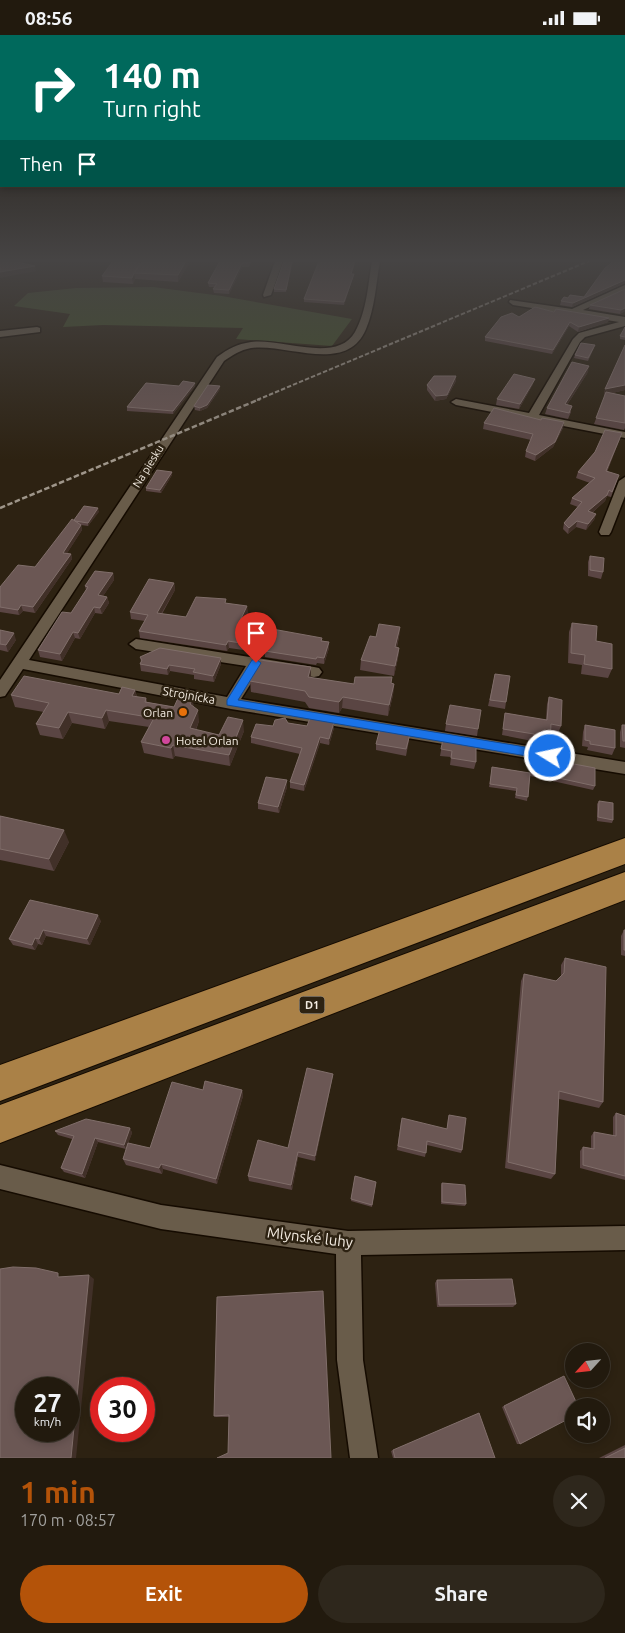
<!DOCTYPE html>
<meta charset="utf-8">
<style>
:root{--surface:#221a0e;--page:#2e271c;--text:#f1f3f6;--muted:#a2a19e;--line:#3f382e;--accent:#b45309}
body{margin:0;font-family:Ubuntu,sans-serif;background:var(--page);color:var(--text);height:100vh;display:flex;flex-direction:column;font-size:19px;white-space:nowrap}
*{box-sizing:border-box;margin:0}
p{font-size:16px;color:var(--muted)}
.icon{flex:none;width:28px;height:28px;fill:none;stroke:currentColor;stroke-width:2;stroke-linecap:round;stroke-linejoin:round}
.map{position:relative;height:1423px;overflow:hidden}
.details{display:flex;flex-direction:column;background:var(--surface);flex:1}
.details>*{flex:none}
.hud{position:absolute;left:0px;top:0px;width:625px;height:152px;box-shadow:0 2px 8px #0003,0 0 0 1px var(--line);background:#00695c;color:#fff;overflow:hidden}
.needle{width:32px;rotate:243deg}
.buttons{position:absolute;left:565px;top:1308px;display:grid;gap:10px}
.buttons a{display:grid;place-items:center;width:45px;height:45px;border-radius:50%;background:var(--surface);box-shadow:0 2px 8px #0003,0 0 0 1px var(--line);font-size:25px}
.speed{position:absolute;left:15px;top:1342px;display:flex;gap:10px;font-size:25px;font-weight:700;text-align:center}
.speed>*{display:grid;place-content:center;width:65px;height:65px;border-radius:50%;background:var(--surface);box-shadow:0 2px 8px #0003,0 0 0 1px var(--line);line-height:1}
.speed small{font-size:12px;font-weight:400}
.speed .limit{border:8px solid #d22;background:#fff;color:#111}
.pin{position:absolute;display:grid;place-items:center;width:42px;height:42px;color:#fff;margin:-51px -21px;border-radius:50% 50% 50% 0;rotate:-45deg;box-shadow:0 0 5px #0007}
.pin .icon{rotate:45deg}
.me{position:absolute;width:55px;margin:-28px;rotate:280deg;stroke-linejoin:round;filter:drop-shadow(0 0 4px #0008)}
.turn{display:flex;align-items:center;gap:18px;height:105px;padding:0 20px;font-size:22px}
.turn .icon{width:65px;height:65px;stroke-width:2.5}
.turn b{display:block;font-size:35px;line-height:42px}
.then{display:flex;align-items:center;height:48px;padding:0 20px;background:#0003;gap:10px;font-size:19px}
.round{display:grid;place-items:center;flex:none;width:52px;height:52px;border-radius:26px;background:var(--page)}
.head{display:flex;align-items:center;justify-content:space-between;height:85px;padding:0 20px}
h1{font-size:30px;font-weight:700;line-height:38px;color:var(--accent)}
.cta{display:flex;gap:10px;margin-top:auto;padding:10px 20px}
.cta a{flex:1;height:58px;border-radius:30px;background:var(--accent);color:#fff;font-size:20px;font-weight:700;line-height:58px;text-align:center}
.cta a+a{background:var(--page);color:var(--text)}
.status{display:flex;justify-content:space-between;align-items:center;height:35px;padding:0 25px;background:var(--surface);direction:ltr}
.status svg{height:14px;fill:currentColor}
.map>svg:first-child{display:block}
</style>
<div class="status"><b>08:56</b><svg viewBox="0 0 49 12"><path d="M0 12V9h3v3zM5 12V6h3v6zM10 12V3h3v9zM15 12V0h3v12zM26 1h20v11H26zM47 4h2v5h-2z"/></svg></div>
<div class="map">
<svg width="625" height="1423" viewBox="0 0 625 1423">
<rect width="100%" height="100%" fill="#2d2212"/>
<path fill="#435129" d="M153,252L222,261L352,284L332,311L236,304L243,293L103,290L63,292L70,279L14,271L28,258L76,253Z"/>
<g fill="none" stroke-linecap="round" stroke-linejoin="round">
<g stroke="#150b00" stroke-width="3">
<path id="street" d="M113,226H141L116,230H113Z
M275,226H283L271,260L264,262L263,260Z
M372,226H380C376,248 375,273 366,294C347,340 287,308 251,313C240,315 233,320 224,326L29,625L227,662L246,631L136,614L129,609L136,604L314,632L319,633L322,637L319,641L314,642L260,634L241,664L625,727V739L231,674L23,634L5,661L0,662V645L217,322C228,314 237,309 251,307C281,303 337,329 355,297C367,276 368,249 372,226Z
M625,250V256L583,275L625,282V291L585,302L580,307L539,380L625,397V403L456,370L451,367L456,364L529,378L573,304L579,298L619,287L513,270L509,267L510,265L572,274Z
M37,292L40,293V297L0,302V296Z
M625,442V461L611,497L609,500H601L599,497L619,446Z
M0,1130L161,1170L348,1196L625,1191V1215L361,1220L363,1325L378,1423H350L337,1325L336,1219L161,1194L0,1154Z"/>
</g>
<g stroke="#150b00" stroke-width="2">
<path id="highway" d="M625,803V829L0,1066V1030Z
M625,837V865L0,1108V1070Z"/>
</g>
<use href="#street" fill="#695c4a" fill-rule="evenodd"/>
<use href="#highway" fill="#aa8147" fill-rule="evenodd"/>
<path stroke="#9f968a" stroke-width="2" stroke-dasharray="4.5 2" stroke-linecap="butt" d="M257,365L589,226"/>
<path stroke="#9f968a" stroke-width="2.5" stroke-dasharray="5.5 2.5" stroke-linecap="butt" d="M0,473L260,364"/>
</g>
<path fill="#5a4543" d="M190,226L178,247L135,244L133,249L103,247L102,241L140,230Z
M220,226H252L249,232H242L229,259L214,258L213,254L215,252H209L208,248Z
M284,226H293L286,257H274V254Z
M614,226H625V248L572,272L560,270L561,266L564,262L568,263L570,260L584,262L605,233Z
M352,239L353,242L344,270L304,267V264Z
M625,254V276L620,279L589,274L590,270Z
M554,277L609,283L608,287L578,297L569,291L552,319L485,306V302L519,282Z
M625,292V305L620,304V301Z
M625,310V355L612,358L625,361V393L624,395L594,389L605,360H604L605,354Z
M594,313L588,326L574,323L575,320Z
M588,337L567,370L571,377L568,384L545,379L547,373Z
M456,346L446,364L435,366L427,355V350Z
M533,349L519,374L496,370L497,364Z
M195,351L173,379L127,376V372Z
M220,354L207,373L200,376L195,375L194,371Z
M541,385L564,387L563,393L553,412L535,426L525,422L526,416L531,405L483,394L484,388Z
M622,398L607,437L617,445L611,462L607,461L605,466L592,478L596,479L594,485L586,495L576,492L568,499L563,494L564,488L578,472L570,469L572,463L590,448L576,443L578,437Z
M172,437V440L161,458L146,456V453Z
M99,476L88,491L81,490L82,495L67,518L71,519L72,524L35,578L23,576L19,580L0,577V552L35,532L74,485Z
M590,521L603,537L601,544L588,541V527Z
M113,538L114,545L103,561L107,562L109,568L102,579L95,578L80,604L75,603L62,626L40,622L38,615L71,578L86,555L85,551Z
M174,548L175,555L162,579L186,582L227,568L248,577L243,589L329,607V613L324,629L317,628L316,630L265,622V618L229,613L227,616L140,603L139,596L145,586L131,584L130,577Z
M572,588L596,606L612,634L608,643L581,639L582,630L568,628L569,597Z
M400,592L399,602L397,612L399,613L398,623L394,641L360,635L361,625L376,602Z
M0,595L16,605L8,617L0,615Z
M140,622L221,623V629L214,647L194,644V640L170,636L168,640L141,636L140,629L141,627Z
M311,632V643L354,649H394L393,660L388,681L342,673L339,678L309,673L305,667L251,657L250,646Z
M495,639L506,667L505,674L488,671Z
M135,655L137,662L146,663L147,667L174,672H194L199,686L196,695L219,700L244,696L230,731L175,721L173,724L144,718L141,707L149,692L109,686L105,694L72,688L63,704L40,700L36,689L44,677L15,672L11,660L119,659Z
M549,662L561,691L558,698L551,696L550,706L548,712L532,710V706L502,700L505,678L546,685L547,669Z
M334,687V693L329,710L320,708L304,756L290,753V747L300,719L251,708V702L273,691L288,688L307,691Z
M446,689L478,694L477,701L445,696Z
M585,690L615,713L612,720L587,715L588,712L582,711L583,697Z
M622,690H625V713L620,712V697Z
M443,704L476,727L474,734L450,730L451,722L440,721Z
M409,705L406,721L376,715V709Z
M532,721L595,751L593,755L530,741L527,766L515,763L516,756L489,752L492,732L530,738L531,725Z
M287,745V752L279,778L258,774V768Z
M599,766L613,785L612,788L597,786V769Z
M0,781L69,807L54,836L0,825Z
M30,865L101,886L90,910L46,901L42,910L38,909L35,915L13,910L9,904Z
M624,895H625V921L621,920V901Z
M565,923L603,1067L599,1073L559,1064L555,1139L551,1144L505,1133L521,946L524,939L556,946L561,941V930Z
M333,1039L332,1045L315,1126L298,1122L292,1155L249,1146L248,1141L288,1113Z
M203,1055H242L243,1061L217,1149L163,1134L162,1139L126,1130L123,1124L126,1114L98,1107L85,1143L64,1137L61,1133L72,1104L58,1100L55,1096L130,1093L132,1098L128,1108L150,1113Z
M616,1078L625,1081V1145L580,1133V1116L583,1112L591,1113V1101L594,1097L613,1101V1082Z
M449,1080L462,1115L461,1118L427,1110L425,1122L397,1115L401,1086L447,1094L448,1083Z
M355,1141L376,1147L372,1172L351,1166Z
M442,1148L466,1169L465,1171L441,1169V1150Z
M437,1245L516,1269L513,1272H437L435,1248Z
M217,1262L331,1423L228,1418L229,1382H216L214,1381Z
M564,1341L520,1409H517L502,1372Z
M479,1378L495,1423H393L391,1416Z
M625,1410V1423H599Z"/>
<path fill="#413028" d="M186,226H190L178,247V240Z
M292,226H293L286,257V255Z
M242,228V232L229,259V255Z
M35,231L36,236L0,243V237Z
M134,238L135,244L133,249L132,243Z
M354,239L353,242L344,270V267Z
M625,245V248L572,272L573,268Z
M625,273V276L620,279L621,275Z
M609,283L608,287L578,297L579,292Z
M570,287L569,291L552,319L553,315Z
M589,331L588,337L563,376L565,369Z
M456,341V346L446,364L435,366L436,361Z
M535,344L533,349L519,374L520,369Z
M195,348V351L173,379V376Z
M625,350V355L604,360L605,354Z
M220,351V354L207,373L200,376V373Z
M564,387L563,393L553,412L535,426L536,420Z
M622,398L620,404L604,442L606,436Z
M172,437V440L161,458L160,455Z
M609,455L605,466L587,482L588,476Z
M98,473L99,477L88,491V488Z
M596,479L594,485L586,495L588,489Z
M577,486L576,492L568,499L569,493Z
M81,490L82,495L64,523L63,518Z
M71,519L72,524L35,578L33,572Z
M113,538L114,545L99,567L98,560Z
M174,548L175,555L158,584L157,578Z
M107,562L109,568L102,579L100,573Z
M21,570L23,576L19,580L18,575Z
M247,571L248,577L240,595L239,588Z
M94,572L95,578L80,604L78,598Z
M400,592L399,602L394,622L395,612Z
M73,597L75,603L62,626L60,619Z
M14,598L16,605L8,617L6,610Z
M228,606L229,613L227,616L226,610Z
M329,607V613L324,629V623Z
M399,613L398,623L394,641L395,631Z
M221,623V629L214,647L213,641Z
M169,630L170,636L168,640L167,634Z
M311,632V644L308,642Z
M394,649L393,660L388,681L389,670Z
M135,655L138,666L132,661Z
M343,662L342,673L339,678V667Z
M193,664L194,675L190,669Z
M106,675L109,686L105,694L102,683Z
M198,675L199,686L192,704L190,693Z
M68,677L72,688L63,704L59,693Z
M243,685L244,696L230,731L229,720Z
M334,687V693L329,710V704Z
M320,702V708L304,756V750Z
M173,710L175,721L173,724L171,713Z
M287,745V752L279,778L278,772Z
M64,795L69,807L54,836L49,824Z
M98,880L101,886L90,910L87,904Z
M43,895L46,901L42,910L39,904Z
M35,903L38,909L35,915L32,910Z
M333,1039L332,1045L315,1126V1121Z
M242,1055L243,1061L217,1149L216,1144Z
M130,1093L132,1098L126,1114L124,1110Z
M95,1103L98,1107L85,1143L82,1139Z
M298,1117V1122L292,1155L291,1150Z
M161,1129L163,1134L162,1139L159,1133Z
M89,1240L94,1244L76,1423H71Z"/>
<path fill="#6b5754" stroke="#806e6a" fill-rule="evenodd" d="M0,226H13L35,231L0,237Z
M113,226L140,228L135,237L142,227L166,228V226H186L178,240L134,238L132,243L102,241Z
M220,226H250L249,228H242L229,255L213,254L217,249L208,248Z
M284,226H292L286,255L274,254Z
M319,226H355L351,239H354L344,267L304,264Z
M614,226H625V245L573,268L561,266L564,262L568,263L570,260L584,262L605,233Z
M625,254V273L621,275L590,270Z
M535,272L554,277L556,274L609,283L579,292L570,287L553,315L485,302L501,282L512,278L519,282Z
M625,292V302L620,301Z
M581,308L595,310L588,323L575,320Z
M625,310V350L605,354Z
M572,327L589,331L565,369L572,371L569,378L547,373Z
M514,339L535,344L520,369L497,364Z
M434,341H456L447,360L436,361L427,350Z
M183,346L195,348L173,376L127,372L146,348L179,351Z
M208,350L220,351L207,370L200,373L194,371Z
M606,357L625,361V388L596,383Z
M494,373L541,385L542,383L564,387L555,407L536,420L526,416L533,399L484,388Z
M605,395L622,398L606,436L619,440L612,457L609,455L607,460L588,476L596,479L588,489L577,486L569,493L564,488L582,467L572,463L595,443L578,437L595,417Z
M157,435L172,437L160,455L146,453Z
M84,471L98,473L88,488L75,486L74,485Z
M72,484L81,490L63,518L71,519L33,572L21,570L18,575L0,572V552L18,530L35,532Z
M590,521L604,523L603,537L590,535Z
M95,536L113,538L98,560L107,562L100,573L94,572L78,598L73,597L60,619L38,615L62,577L71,578L88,552L85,551Z
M149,544L174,548L157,578L186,582L196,562L226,564L225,568L247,571L239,588L322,603L321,606L329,607L324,623L317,622L316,624L265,616L267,612L228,606L226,610L139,596L148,580L130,577Z
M572,588L597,591L596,606L612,609V634L584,629L585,620L571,618Z
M379,589L400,592L395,612L399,613L395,631L361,625L370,601L376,602Z
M0,595L14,598L6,610L0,609Z
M160,613L221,623L213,641L193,637L195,634L169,630L167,634L140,629L142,625L140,622Z
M260,625L311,632L308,642L354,649L355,642H392L391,648L394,649L389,670L343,662L339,667L309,662L305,656L250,646Z
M495,639L510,641L506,667L490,665Z
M24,641L119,659L122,652L135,655L132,661L146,663L145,667L174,672L179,661L193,664L190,669L198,675L190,693L219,700L228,682L243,685L229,720L173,710L171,713L141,707L154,683L106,675L102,683L68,677L59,693L36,689L49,668L11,660Z
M549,662L562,665L561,691L551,689L550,706L534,703V699L503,694L505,678L547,685Z
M450,670L481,675L478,694L446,689Z
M285,683L288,688L307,691L310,683L334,687L329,704L320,702L304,750L290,747L302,713L251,702L256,689L273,691L275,685Z
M585,690L615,695V713L590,709V706L585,705Z
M622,690H625V706H623Z
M380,694L410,699L406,714L376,709Z
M443,704L476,710V727L451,723L452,716L441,714Z
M532,721L595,733V751L531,737Z
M492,732L530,738L528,762L516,760L517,753L490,749Z
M266,742L287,745L278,772L258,768Z
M599,766L613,768V785L598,782Z
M0,781L64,795L49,824L0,814Z
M30,865L98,880L87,904L43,895L39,904L35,903L32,910L9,904Z
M624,895H625V915H624Z
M565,923L606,932L603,1067L559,1056L555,1139L508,1127L524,939L556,946L564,938Z
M307,1033L333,1039L315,1121L298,1117L291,1150L248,1141L258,1105L288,1113Z
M205,1046L242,1055L216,1144L161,1129L159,1133L123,1124L128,1108L150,1113L172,1047L203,1055Z
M616,1078L625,1081V1141L583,1130V1112L594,1114V1097L616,1101Z
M449,1080L466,1083L462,1115L427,1106L426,1118L398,1111L402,1083L447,1094Z
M86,1084L130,1093L124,1110L95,1103L82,1139L61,1133L74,1101L55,1096Z
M355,1141L376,1147L372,1170L351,1164Z
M442,1148L465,1150L466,1169L442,1167Z
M13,1232L36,1233L58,1238V1242L89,1240L71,1423H0V1234ZM26,1354H69V1396H26Z
M512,1244L516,1269L439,1270L437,1245Z
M323,1256L331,1423H217L228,1418L229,1380L214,1381L217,1262Z
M564,1341L578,1371H574V1381L520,1409L504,1371Z
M479,1378L495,1423H395L393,1415Z
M625,1413V1423H605Z"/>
<linearGradient id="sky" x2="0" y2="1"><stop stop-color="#19130a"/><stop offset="0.53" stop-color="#464444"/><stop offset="1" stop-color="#464444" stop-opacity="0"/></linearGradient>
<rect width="625" height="425" fill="url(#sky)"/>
<path fill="#1a73e8" stroke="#114b97" d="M256,624L261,628L238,665L550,716L556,721L550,725L227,670V665L252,625Z"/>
<circle fill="#e8710a" stroke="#2d2212" stroke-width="2" cx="183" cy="677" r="5"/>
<circle fill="#d1479c" stroke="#2d2212" stroke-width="2" cx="166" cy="705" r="5"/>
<g text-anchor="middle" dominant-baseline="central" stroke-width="5" stroke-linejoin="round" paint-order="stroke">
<g font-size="11" fill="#f3ebe1" stroke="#2d2212">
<text transform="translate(148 431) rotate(-58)">Na piesku</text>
</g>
<rect fill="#2d2212" stroke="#b8afa3" stroke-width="1" x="299.5" y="961.5" width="25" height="17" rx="4"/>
<g font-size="11" font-weight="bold" fill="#f3ebe1">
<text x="312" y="970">D1</text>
</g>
<g font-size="12" fill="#f3ebe1" stroke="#2d2212">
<text transform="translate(189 660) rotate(10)">Strojnícka</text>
</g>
<g font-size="12" fill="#f3ebe1" stroke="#2d2212" text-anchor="end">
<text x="173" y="677">Orlan</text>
<text x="176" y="705" text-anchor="start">Hotel Orlan</text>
</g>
<g font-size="15" fill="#f3ebe1" stroke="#2d2212">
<text transform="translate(310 1202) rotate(7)">Mlynské luhy</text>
</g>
</g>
</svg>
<div class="buttons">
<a><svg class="needle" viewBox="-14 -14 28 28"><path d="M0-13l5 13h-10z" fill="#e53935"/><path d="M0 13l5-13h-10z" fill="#a2a19e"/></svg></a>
<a><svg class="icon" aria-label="sound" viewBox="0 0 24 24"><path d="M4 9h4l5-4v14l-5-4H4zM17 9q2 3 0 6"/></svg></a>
</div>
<div class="speed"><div>27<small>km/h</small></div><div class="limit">30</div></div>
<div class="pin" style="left:256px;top:628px;background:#d93025"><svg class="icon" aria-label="arrive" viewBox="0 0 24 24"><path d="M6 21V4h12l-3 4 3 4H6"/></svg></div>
<svg class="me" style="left:550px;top:721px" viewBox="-20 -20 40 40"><circle r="17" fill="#1a73e8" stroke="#fff" stroke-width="3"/><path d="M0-11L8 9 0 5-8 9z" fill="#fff"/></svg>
<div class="hud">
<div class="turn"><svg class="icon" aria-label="right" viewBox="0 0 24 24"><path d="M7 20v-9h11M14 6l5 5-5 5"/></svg><div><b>140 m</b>Turn right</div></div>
<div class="then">Then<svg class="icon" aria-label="arrive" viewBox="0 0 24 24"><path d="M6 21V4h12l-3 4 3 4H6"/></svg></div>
</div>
</div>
<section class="details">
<div class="head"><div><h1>1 min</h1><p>170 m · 08:57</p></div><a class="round"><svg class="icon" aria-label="close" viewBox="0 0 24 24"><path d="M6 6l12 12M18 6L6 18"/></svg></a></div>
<div class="cta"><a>Exit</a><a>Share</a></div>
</section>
